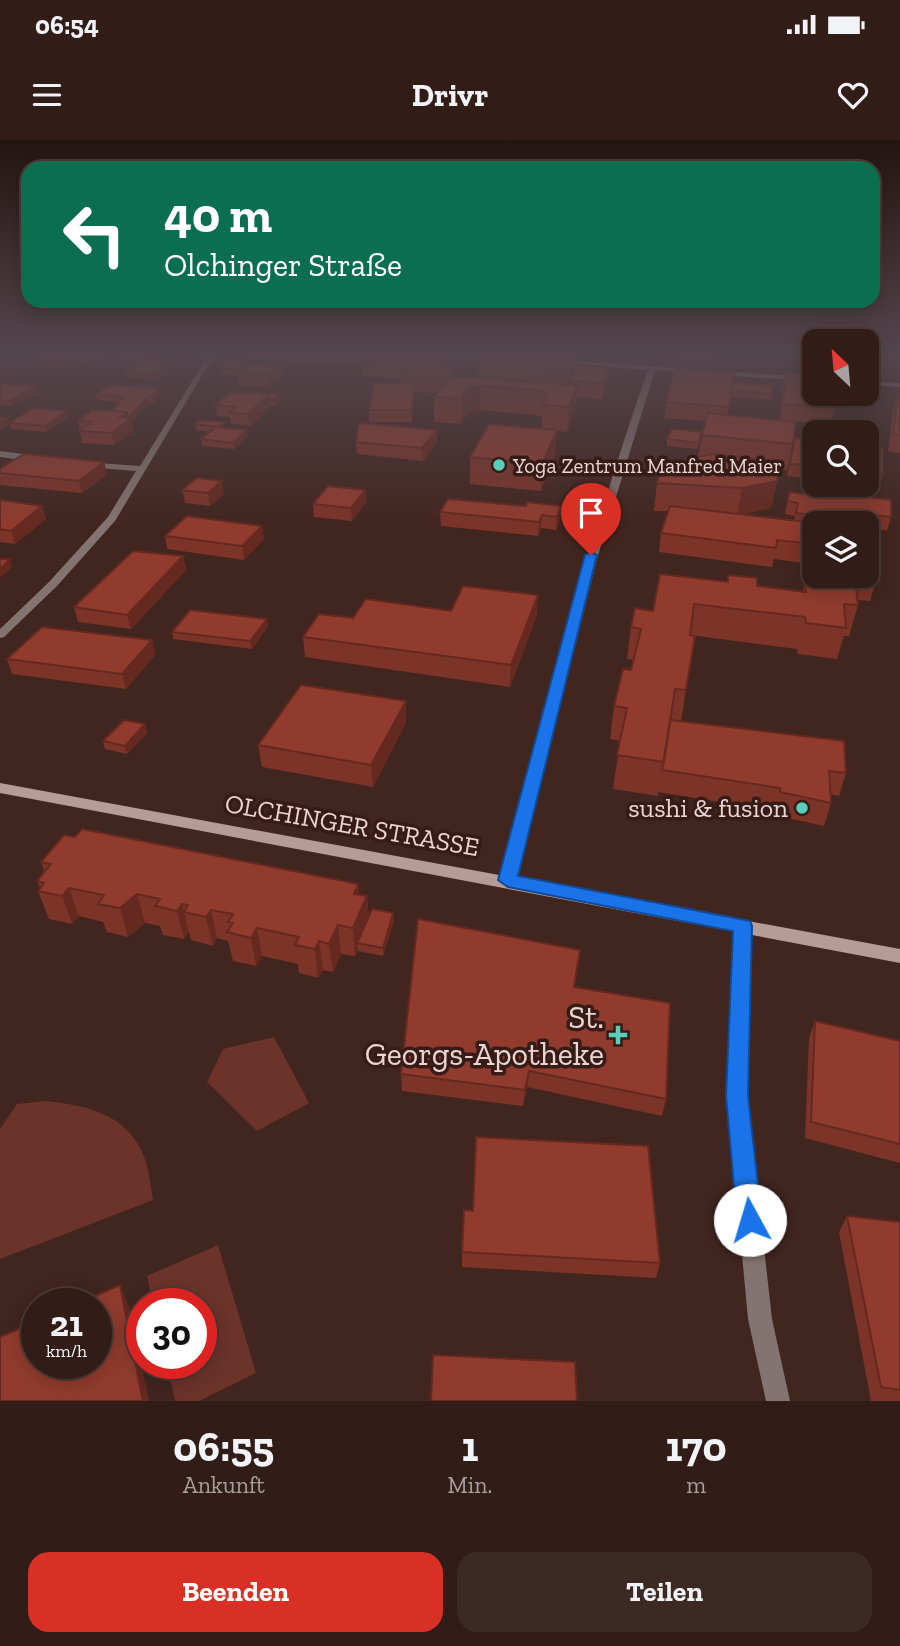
<!DOCTYPE html>
<html lang="de">
<meta charset="utf-8">
<style>
:root{--surface:#311c17;--page:#3d2924;--text:#f1f3f6;--muted:#a8a1a1;--line:#4c3a36;--accent:#d93025}
body{margin:0;font-family:"Zilla Slab",serif;background:var(--page);color:var(--text);height:100vh;display:flex;flex-direction:column;font-size:26px;white-space:nowrap}
*{box-sizing:border-box;margin:0}
p{font-size:23px;color:var(--muted)}
.icon{flex:none;width:38px;height:38px;fill:none;stroke:currentColor;stroke-width:2;stroke-linecap:round;stroke-linejoin:round}
.map{position:relative;height:1261px;overflow:hidden}
.sheet{display:flex;flex-direction:column;background:var(--surface);flex:1}
.sheet>*{flex:none}
.hud{position:absolute;left:21px;top:21px;width:859px;height:147px;border-radius:21px;box-shadow:0 4px 18px #0003,0 0 0 2px var(--line);background:#0b6e4f;color:#fff;overflow:hidden}
.needle{width:46px;rotate:334deg}
.tools{position:absolute;left:802px;top:189px;display:grid;gap:14px}
.tools a{display:grid;place-items:center;width:77px;height:77px;border-radius:14px;background:var(--surface);box-shadow:0 4px 18px #0003,0 0 0 2px var(--line);font-size:35px}
.speed{position:absolute;left:21px;top:1148px;display:flex;gap:14px;font-size:35px;font-weight:700;text-align:center}
.speed>*{display:grid;place-content:center;width:91px;height:91px;border-radius:50%;background:var(--surface);box-shadow:0 4px 18px #0003,0 0 0 2px var(--line);line-height:1}
.speed small{font-size:18px;font-weight:400}
.speed .limit{border:10px solid #d22;background:#fff;color:#111}
.pin{position:absolute;display:grid;place-items:center;width:60px;height:60px;color:#fff;margin:-72px -30px;border-radius:50% 50% 50% 0;rotate:-45deg;box-shadow:0 0 7px #0007}
.pin .icon{rotate:45deg}
.me{position:absolute;width:77px;margin:-38px;rotate:354deg;stroke-linejoin:round;filter:drop-shadow(0 0 5px #0008)}
.turn{display:flex;align-items:center;gap:24px;height:147px;padding:0 28px;font-size:32px}
.turn .icon{width:91px;height:91px;stroke-width:2.5}
.turn b{display:block;font-size:49px;line-height:60px}
.eta{display:flex;justify-content:space-evenly;align-items:center;height:119px;text-align:center}
.eta b{font-size:42px;font-weight:800;line-height:49px}
.action{display:flex;gap:14px;margin-top:auto;padding:14px 28px}
.action a{flex:1;height:80px;border-radius:21px;background:var(--accent);color:#fff;font-size:28px;font-weight:800;line-height:80px;text-align:center}
.action a+a{background:var(--page);color:var(--text)}
.status{display:flex;justify-content:space-between;align-items:center;height:49px;padding:0 35px;background:var(--surface);direction:ltr}
.status svg{height:19px;fill:currentColor}
header{display:flex;justify-content:space-between;align-items:center;height:91px;padding:0 28px;background:var(--surface);font-size:32px;font-weight:800}
.map>svg:first-child{display:block}
</style>
<div class="status"><b>06:54</b><svg viewBox="0 0 49 12"><path d="M0 12V9h3v3zM5 12V6h3v6zM10 12V3h3v9zM15 12V0h3v12zM26 1h20v11H26zM47 4h2v5h-2z"/></svg></div>
<header><svg class="icon" aria-label="menu" viewBox="0 0 24 24"><path d="M4 6h16M4 12h16M4 18h16"/></svg>Drivr<svg class="icon" aria-label="heart" viewBox="0 0 24 24"><path d="M12 20l-8-8c-3-5 5-10 8-4 3-6 11-1 8 4z"/></svg></header>
<div class="map">
<svg width="900" height="1261" viewBox="0 0 900 1261">
<rect width="100%" height="100%" fill="#41251f"/>
<path fill="#6b3329" d="M274,897L309,963L257,991L207,942L223,909Z
M46,961C83,965 125,973 142,1012C149,1025 150,1045 153,1060L0,1119V989L17,964Z
M218,1105L256,1233L199,1261H175L167,1223H201V1164H153L147,1136Z"/>
<g fill="none" stroke-linecap="round" stroke-linejoin="round">
<path fill="#847471" fill-rule="evenodd" d="M210,212H216L115,381L57,446L4,497L0,498V489L49,442L108,377L136,331L87,327L84,326V322L140,326Z
M415,212H444L504,218L501,220L418,214Z
M554,220L693,229L697,231L693,233L655,230L597,419L516,740L514,744H502L500,740C546,569 589,397 648,230L556,223Z
M713,231L814,237V241L716,235Z
M866,241L900,243V247L866,245Z
M0,311L39,316L43,319L39,322L0,317Z
M743,780L749,782L751,786L747,955L772,1179L790,1261H766L748,1179L727,955L735,786L737,782Z"/>
<path fill="#b59c97" fill-rule="evenodd" d="M0,643L900,809V823L0,653Z"/>
</g>
<path fill="#7c3328" fill-rule="evenodd" d="M122,212H157L145,220L122,218L121,213Z
M172,212H195L187,218L173,216Z
M247,212H452L451,226H453V236L479,238V224L575,228L608,242L602,259L576,257L575,269L567,292L556,291L555,315L541,351L470,344V317L542,288V277L537,275L479,270L468,273L461,284L434,282V257L437,253L414,252L412,282H369V270L401,243V239L362,236V226L321,223L320,225L248,219Z
M595,212H714L712,220Z
M808,212H814V227H809Z
M866,212H900V216L886,215L887,217L883,232L866,231Z
M91,215L104,220L94,226L85,225L84,222L75,228L36,227L34,222Z
M230,221L283,236L270,247L239,245L237,235L221,234L220,228Z
M172,223L173,228L156,240L127,237L126,232Z
M786,233L835,268L831,284L780,280L783,248Z
M732,242L772,254L771,260L730,257L727,275L793,304L787,330L780,329L771,368L744,374L794,381L795,376L785,374L789,352L891,377L887,391L877,389L879,431L870,461L857,460L858,465L849,496H844L837,519L798,514L797,509L690,495L686,550L681,581L846,633L839,656L830,654L831,663L824,686L774,675V671L658,652V656L613,649L620,601L610,599L614,566L631,530L633,520L627,519L631,487L653,471L727,442L728,435L757,446L803,451L805,442L810,443L811,421L810,424L774,419L772,427L659,412L661,393L668,371H654L657,343L698,317L702,295L705,281L664,278L666,262ZM814,383H866V436H814Z
M0,243L36,246L38,251L12,266L0,265Z
M253,253L280,254L281,260L275,266H270L250,286L231,284L230,277L217,276L215,265Z
M96,254H161L154,263H149L132,281L134,290L114,305L82,303L78,280L112,271L118,262L97,260Z
M898,255H900V313L888,311L893,271Z
M68,271L69,277L46,292L11,289L9,283Z
M200,280L226,288L247,290V296L234,309L202,306L201,299L210,292L196,290L195,284Z
M701,298L697,309L667,306V299Z
M795,298L814,300V339L787,336Z
M356,302H437L423,321L357,314Z
M866,306L883,335L879,348L857,345H866Z
M104,322L107,334L82,353L0,345V329Z
M182,350L224,354L210,366L185,363Z
M365,350L366,362L352,381L314,377L313,364Z
M0,360L42,366L46,379L15,404L0,402Z
M526,366H561L560,379L556,390L541,388L538,396L441,386L440,372Z
M262,386L264,399L244,420L167,409L165,396Z
M183,416L186,430L131,489L78,482L74,467Z
M451,471L537,475L510,547L305,517L303,497L353,478Z
M267,479L268,486L252,509L173,499L172,492Z
M152,500L155,515L126,549L12,534L7,519Z
M406,561V583L373,647L262,627L258,605Z
M145,584L147,593L127,614L105,609L103,601Z
M41,722L358,744L359,755L367,756L369,777L393,773L394,781L383,816L358,811V810L355,816L341,814L333,832L323,830L318,838L299,833L298,824L262,816L256,826L233,821L228,801L217,798L213,806L191,800L189,792L184,799L163,795L160,786L145,783L128,797L107,792L103,782L79,776L72,784L49,779L38,751L40,748L37,741L45,733Z
M575,847L666,959L662,976L527,947L523,966L402,951L401,934Z
M815,881L900,901V1023L805,998L809,898Z
M847,1076L900,1082V1261H871L839,1092Z
M462,1112L660,1123L656,1138L462,1127Z"/>
<path fill="#652920" d="M91,212L92,218L84,220V222L75,228L73,222Z
M148,212H157L145,220L144,214Z
M186,212H195L187,218Z
M451,212L452,224L450,231L453,226V241L444,254V238L440,225Z
M103,214L104,220L94,226L93,221Z
M576,217L574,232L569,241L570,230Z
M172,223L173,228L156,240L155,234Z
M282,225L283,236L270,247L269,236Z
M609,227L608,242L602,259L603,243Z
M414,243V254L412,282V270Z
M577,245L575,269L567,292L569,267Z
M36,246L38,251L12,266L10,261Z
M480,246L479,270L468,273L461,284V259L468,249Z
M160,248L161,254L154,263L152,257Z
M269,254L270,266L250,286L248,274Z
M280,254L281,260L275,266L274,260Z
M148,257L149,263L132,281L134,290L114,305L112,293L120,277L127,272L128,278Z
M68,271L69,277L46,292L45,286Z
M8,278L10,284L0,290V283Z
M247,290V296L234,309L233,303Z
M437,290V302L423,321L422,308Z
M557,290L555,315L541,351L542,324Z
M104,322L107,334L82,353L79,341Z
M782,322L771,368L737,376L742,348Z
M222,341L224,354L210,366L208,353Z
M365,350L366,362L352,381L351,368Z
M42,366L46,379L15,404L11,391Z
M561,366L560,379L556,390L557,377Z
M864,374L862,383H846L847,379Z
M542,375L541,388L538,396L539,382Z
M262,386L264,399L244,420L242,406Z
M183,416L186,430L131,489L127,475Z
M10,419L12,427L0,438V429Z
M538,455L537,475L510,547L511,525Z
M267,479L268,486L252,509L250,501Z
M152,500L155,515L126,549L122,534Z
M406,561V583L373,647L371,625Z
M145,584L147,593L127,614L125,606Z
M358,744L361,770L367,756L369,785L357,803L358,810L355,816L353,788L354,754Z
M69,748L79,776L72,784L62,756Z
M137,754L145,783L128,797L120,768Z
M182,764L189,792L184,799L177,771Z
M211,770L217,798L213,806L206,777Z
M393,773L394,781L383,816V808Z
M338,785L341,814L333,832L329,804Z
M257,788L262,816L256,826L251,798Z
M319,801L323,830L318,838L315,809Z
M529,931L527,947L523,966L525,950Z
M120,1145L129,1167L149,1261H143Z"/>
<path fill="#903b2e" stroke="#652920" stroke-width="2" d="M53,212H91L73,222H34Z
M122,212H148L144,214L121,213Z
M288,212H320L319,214Z
M322,212H337L338,219L320,218Z
M365,212H451L450,216L440,225L453,226L444,238L401,235L411,225L362,221Z
M487,212H493L576,217L570,230L479,224Z
M866,212H885L887,217L866,216Z
M95,214H103L93,221L84,220Z
M143,220L172,223L155,234L126,232Z
M230,221L253,223H251L242,230L220,228Z
M251,223L282,225L269,236L237,234Z
M576,225L609,227L603,243L569,241Z
M675,228L734,232L729,267L666,262Z
M786,233L814,235V254H834L835,268L783,264Z
M449,236L577,245L569,267L543,265L547,254L538,250L480,246L468,249L461,259L434,257Z
M732,242L772,245V254L731,251Z
M0,243H2L36,246L10,261L0,260Z
M374,243H414L412,270H369Z
M110,245L160,248L152,257H148L128,278L127,272L112,271L123,257L96,254Z
M230,252L269,254L248,274L229,273L236,267L215,265Z
M254,252L280,254L274,260H270L269,254L253,253Z
M898,255H900V295L893,294Z
M33,268L68,271L45,286L9,283Z
M93,270L127,272L120,277L131,278L112,293L79,291L91,282L78,280Z
M708,273L795,282L793,304L702,295Z
M0,277L8,278L0,283Z
M200,280L225,282L220,287L195,284Z
M359,283L437,290L422,308L356,302Z
M489,284L557,290L542,324L470,317Z
M216,287L247,290L233,303L201,299Z
M672,289L702,292L698,303L667,299Z
M795,298L814,300V326L790,324Z
M866,306L883,308V335L866,333Z
M24,314L104,322L79,341L0,333V329Z
M712,314L782,322L777,341L742,348L657,343L663,324Z
M197,338L222,341L208,353L182,350Z
M328,346L365,350L351,368L313,364Z
M789,352L827,357L835,353L891,360V377L864,374L847,379L796,373L798,363L788,361Z
M448,359L526,366L527,362L561,366L557,377L542,375L539,382L440,372Z
M0,360L42,366L11,391L0,389Z
M670,366L816,383H814V404L777,400L776,408L661,393Z
M187,376L262,386L242,406L165,396Z
M818,380L842,383H818Z
M866,386L877,388L879,431L866,429Z
M133,411L183,416L127,475L74,467Z
M0,419H10L0,429Z
M660,434L728,442V435L757,438V446L806,452L805,442L856,448L858,465L844,464L846,488L806,483L805,477L694,464L690,495L695,496L686,550L675,549L664,622L617,615L627,568L614,566L623,529L631,530L641,489L631,487L635,468L653,471Z
M463,446L538,455L511,525L303,497L319,474L353,478L366,459L451,471Z
M190,470L267,479L250,501L172,492Z
M42,487L152,500L122,534L7,519Z
M301,545L406,561L371,625L258,605Z
M124,580L145,584L125,606L103,601Z
M670,580L844,601L846,633L829,631L831,663L780,652V648L662,630Z
M82,689L358,744L354,754L367,756L353,788L338,785L329,804L319,801L315,809L295,805L299,797L257,788L251,798L227,792L233,783L228,782L233,774L211,770L206,777L184,772L188,765L182,764L177,771L155,766L160,759L137,754L120,768L98,764L104,755L69,748L62,756L38,751L44,743L37,741L51,724L41,722L64,695L75,697Z
M372,769L393,773L383,808L357,803Z
M418,779L580,810L574,847L670,863L666,959L529,931L525,950L401,934Z
M815,881L900,901V1004L811,982Z
M476,997L648,1006L660,1123L462,1112L464,1070L473,1071Z
M847,1076L900,1082V1250L881,1247Z
M120,1145L143,1261H0V1197L37,1181V1223H96V1164H77Z
M433,1215L575,1222L577,1261H431Z"/>
<linearGradient id="sky" x2="0" y2="1"><stop stop-color="#241411"/><stop offset="0.55" stop-color="#54464d"/><stop offset="1" stop-color="#54464d" stop-opacity="0"/></linearGradient>
<rect width="900" height="388" fill="url(#sky)"/>
<path fill="#1a73e8" stroke="#114b97" stroke-width="2" d="M591,412L597,415L518,736L750,781L752,786L748,956L762,1080L758,1089L750,1092L741,1089L737,1080L726,956L733,791L508,747L498,740L585,415Z"/>
<g fill="#5bcebb" stroke="#371b16" stroke-width="2.5">
<circle cx="499" cy="325" r="7"/>
<circle cx="802" cy="668" r="7"/>
<path d="M614.5 884.5h7v7h7v7h-7v7h-7v-7h-7v-7h7z"/>
</g>
<g text-anchor="middle" dominant-baseline="central" stroke-width="7" stroke-linejoin="round" paint-order="stroke">
<g font-size="21" fill="#e9d5d1" stroke="#371b16" text-anchor="start">
<text x="513" y="325">Yoga Zentrum Manfred Maier</text>
</g>
<g font-size="26" fill="#e9d5d1" stroke="#371b16" text-anchor="end">
<text x="788" y="668">sushi &amp; fusion</text>
</g>
<g font-size="26" fill="#e9d5d1" stroke="#371b16">
<text transform="translate(352 685) rotate(10)">OLCHINGER STRASSE</text>
</g>
<g font-size="32" fill="#e9d5d1" stroke="#371b16" text-anchor="end">
<text x="604" y="877">St.<tspan x="604" dy="37">Georgs-Apotheke</tspan></text>
</g>
</g>
</svg>
<div class="tools">
<a><svg class="needle" viewBox="-14 -14 28 28"><path d="M0-13l5 13h-10z" fill="#e53935"/><path d="M0 13l5-13h-10z" fill="#a8a1a1"/></svg></a>
<a><svg class="icon" aria-label="search" viewBox="0 0 24 24"><circle cx="10" cy="10" r="6"/><path d="M15 15l6 6"/></svg></a>
<a><svg class="icon" aria-label="layers" viewBox="0 0 24 24"><path d="M12 4l9 5-9 5-9-5zM3 14l9 5 9-5"/></svg></a>
</div>
<div class="speed"><div>21<small>km/h</small></div><div class="limit">30</div></div>
<div class="pin" style="left:591px;top:415px;background:#d93025"><svg class="icon" aria-label="arrive" viewBox="0 0 24 24"><path d="M6 21V4h12l-3 4 3 4H6"/></svg></div>
<svg class="me" style="left:750px;top:1080px" viewBox="-20 -20 40 40"><circle r="19" fill="#fff"/><path d="M0-13L10 11 0 6-10 11z" fill="#1a73e8"/></svg>
<div class="hud">
<div class="turn"><svg class="icon" aria-label="left" viewBox="0 0 24 24"><path d="M17 20v-9H6M10 6l-5 5 5 5"/></svg><div><b>40 m</b>Olchinger Straße</div></div>
</div>
</div>
<section class="sheet">
<div class="eta">
<div><b>06:55</b><p>Ankunft</p></div>
<div><b>1</b><p>Min.</p></div>
<div><b>170</b><p>m</p></div>
</div>
<div class="action"><a>Beenden</a><a>Teilen</a></div>
</section>
